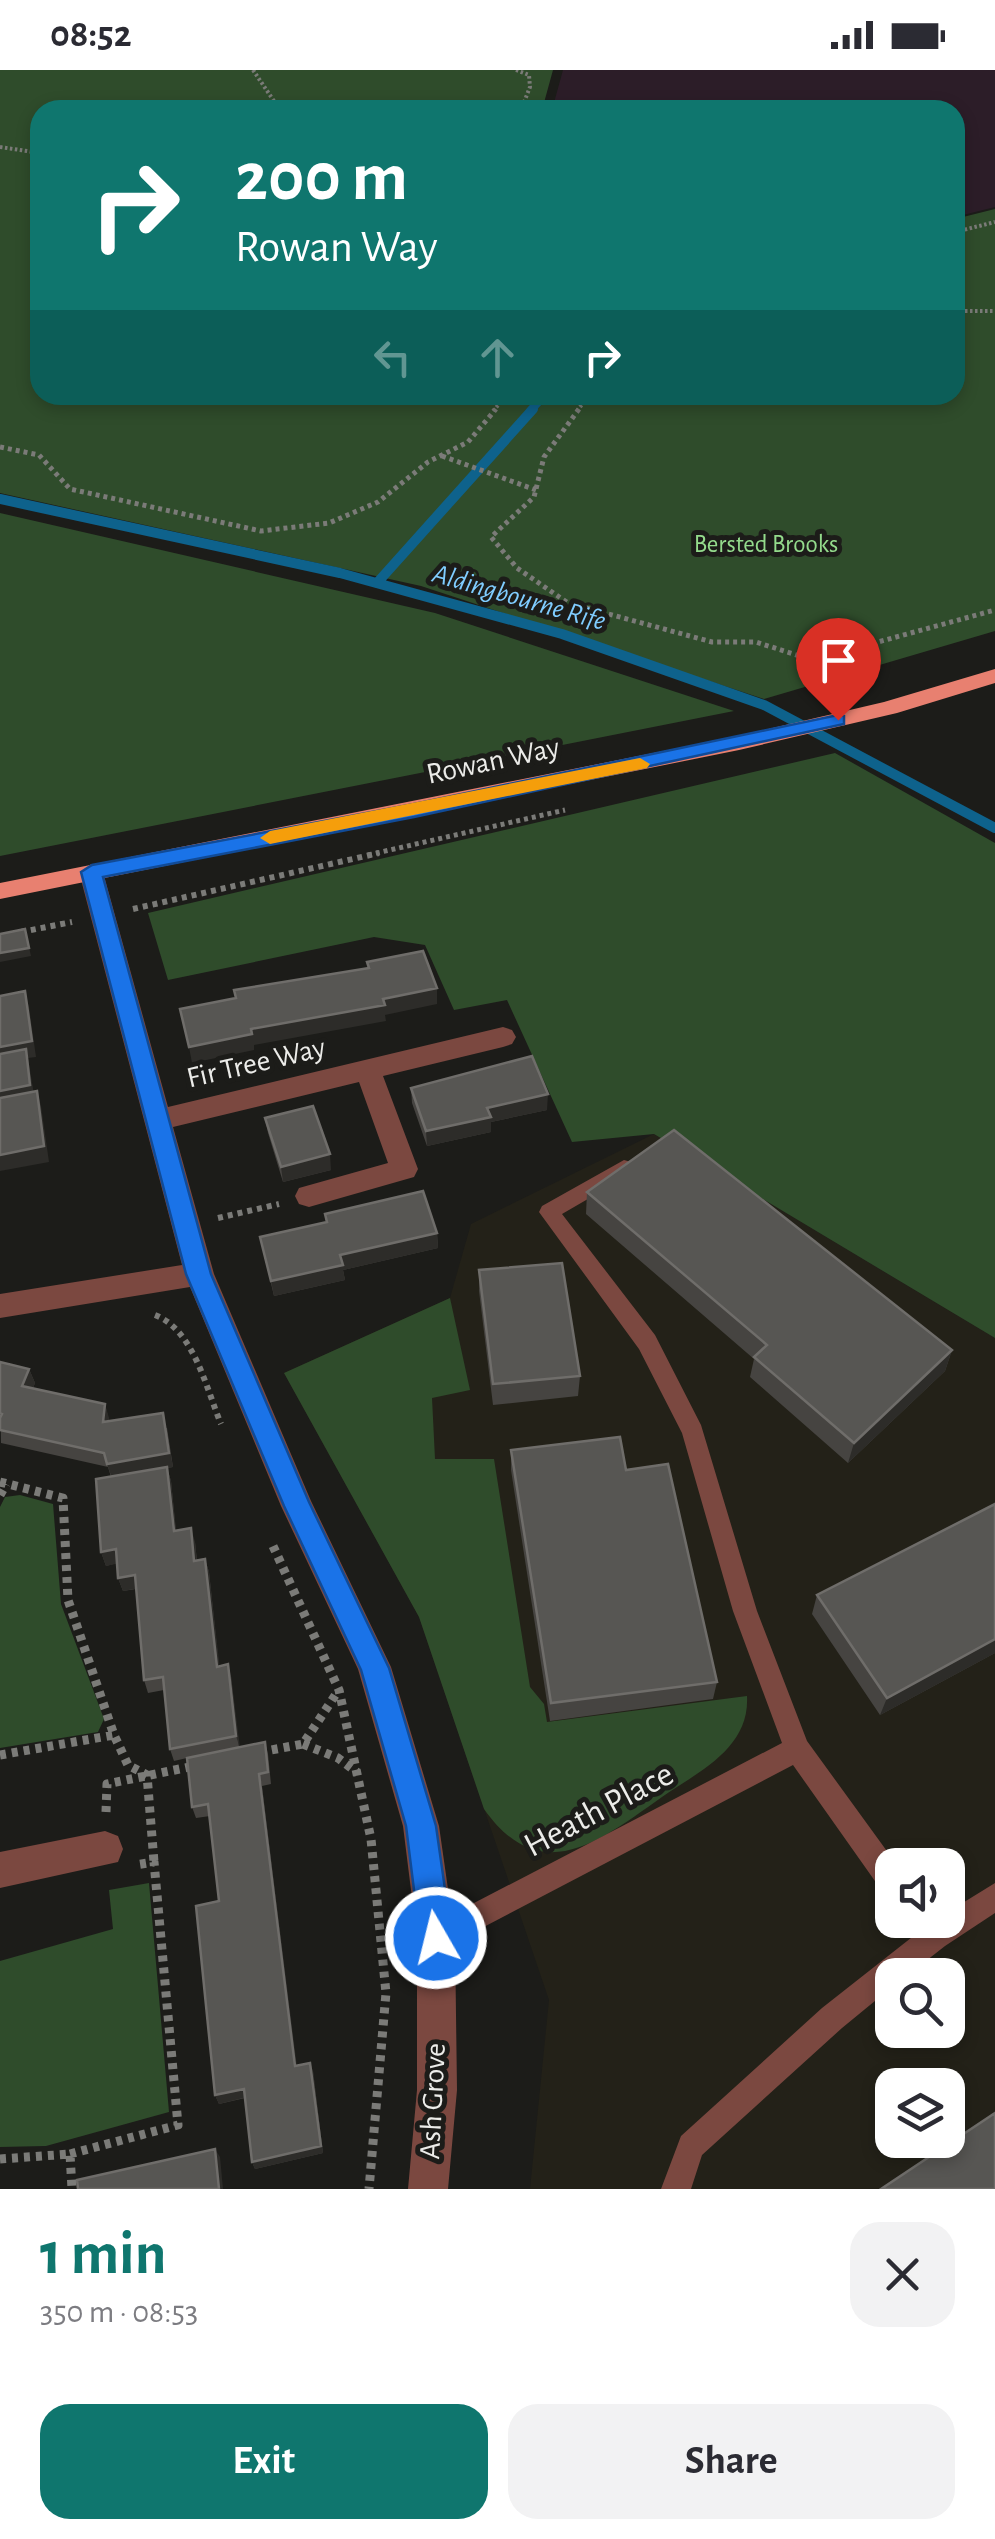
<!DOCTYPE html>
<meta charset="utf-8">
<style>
:root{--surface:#fff;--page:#f2f2f3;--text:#2b2b33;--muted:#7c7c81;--accent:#0f766e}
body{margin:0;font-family:"Alegreya Sans",sans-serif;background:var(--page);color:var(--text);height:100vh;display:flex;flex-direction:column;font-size:38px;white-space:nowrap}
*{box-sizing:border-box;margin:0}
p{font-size:32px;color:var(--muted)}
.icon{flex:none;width:55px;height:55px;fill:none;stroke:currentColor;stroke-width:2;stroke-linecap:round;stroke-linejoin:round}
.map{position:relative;height:2119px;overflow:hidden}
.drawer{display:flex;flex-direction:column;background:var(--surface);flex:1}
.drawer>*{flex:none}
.banner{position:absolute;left:30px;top:30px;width:935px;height:305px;border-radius:30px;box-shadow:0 5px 15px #0003;background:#0f766e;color:#fff;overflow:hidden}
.tools{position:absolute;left:875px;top:1778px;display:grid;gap:20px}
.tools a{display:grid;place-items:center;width:90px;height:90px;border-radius:20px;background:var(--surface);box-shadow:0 5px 15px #0003;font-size:50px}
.pin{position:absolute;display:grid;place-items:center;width:85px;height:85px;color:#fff;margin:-102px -42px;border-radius:50% 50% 50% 0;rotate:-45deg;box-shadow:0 0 10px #0007}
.pin .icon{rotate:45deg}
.me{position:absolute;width:110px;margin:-55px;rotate:352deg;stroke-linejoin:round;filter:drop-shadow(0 0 8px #0008)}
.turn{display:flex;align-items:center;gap:35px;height:210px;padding:0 40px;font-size:45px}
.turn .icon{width:130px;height:130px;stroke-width:2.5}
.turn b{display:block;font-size:70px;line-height:85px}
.lanes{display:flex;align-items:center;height:95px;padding:0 40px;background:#0003;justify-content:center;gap:50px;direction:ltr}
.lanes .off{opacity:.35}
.round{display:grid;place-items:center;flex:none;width:105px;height:105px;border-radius:30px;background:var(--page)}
.headline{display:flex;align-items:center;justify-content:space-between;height:170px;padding:0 40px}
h1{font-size:60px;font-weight:700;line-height:75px;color:var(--accent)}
.action{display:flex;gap:20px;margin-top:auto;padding:20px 40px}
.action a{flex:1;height:115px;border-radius:30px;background:var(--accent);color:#fff;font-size:40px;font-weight:700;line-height:115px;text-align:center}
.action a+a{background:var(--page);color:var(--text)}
.status{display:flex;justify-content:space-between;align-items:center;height:70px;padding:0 50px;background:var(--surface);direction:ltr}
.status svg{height:28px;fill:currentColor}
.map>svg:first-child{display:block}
</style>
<div class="status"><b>08:52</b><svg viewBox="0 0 49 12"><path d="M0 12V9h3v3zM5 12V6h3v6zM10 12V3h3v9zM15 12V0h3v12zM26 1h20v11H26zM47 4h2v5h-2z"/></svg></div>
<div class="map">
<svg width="995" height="2119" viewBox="0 0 995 2119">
<rect width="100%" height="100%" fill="#1c1c19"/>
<path fill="#2c1d28" d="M563,0H995V137L955,147V40H552Z"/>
<path fill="#232118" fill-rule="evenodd" d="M654,1064L995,1268V2119H530L549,1930L419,1547L284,1303L450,1228L471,1154ZM892,1795H948V1850H892ZM892,1905H948V1960H892ZM892,2015H948V2070H892Z"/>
<path fill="#2f4c2b" d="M0,0H553L542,40H40V325H955V149L995,139V561L764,629L421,516L0,423Z
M0,443L435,543L734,641L0,786Z
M835,683L995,773V1268L654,1064L572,1072L507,930L454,940L425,875L374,867L168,910L148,843Z
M450,1228L470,1320L432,1328L435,1389H494L530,1617L544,1634L547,1652L747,1626C750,1679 698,1702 662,1727C601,1770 541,1820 484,1739L419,1547L284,1303Z
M20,1425L53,1434L61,1534L104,1649L98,1662L0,1678V1437L5,1427Z
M149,1813L169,2042L46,2076L0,2077V1891L113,1859L109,1820Z"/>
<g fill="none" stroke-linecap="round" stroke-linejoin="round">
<path stroke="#0e628c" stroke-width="8" d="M530,341L545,325"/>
<path stroke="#0e628c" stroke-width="10" d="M0,429L340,503L562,564L764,635L995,758
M377,513L533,339"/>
<path stroke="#7b7b78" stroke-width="4" stroke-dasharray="2.5 2.5" stroke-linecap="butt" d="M253,0L280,40
M516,0L529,5L530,17L521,40
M0,77L40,83
M955,162L995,152
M955,241H995
M493,341L507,325
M577,341L589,325"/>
<path stroke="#7b7b78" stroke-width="5" stroke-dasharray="4 4" stroke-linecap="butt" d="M579,339L544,387L534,427L491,467L517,498L568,533L712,572H756L812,590L995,540
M0,377L39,385L70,419L261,461L329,453L378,432L428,392L468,372L496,339
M442,386L536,420
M830,588L862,615
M368,785L565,740"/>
<path stroke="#7b7b78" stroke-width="6" stroke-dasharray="5 5" stroke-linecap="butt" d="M133,839L379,783
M21,862L72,852
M218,1148L279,1134
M155,1245C194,1260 206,1318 221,1354"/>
<path stroke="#7b7b78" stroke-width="9" stroke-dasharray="6 6" stroke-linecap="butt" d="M0,1412L63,1428L68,1530L114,1665L128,1695L147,1705L154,1792
M0,1425L6,1414
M273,1476L339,1620L371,1769L386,1923L369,2119
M303,1674L338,1688L358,1703
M260,1682L303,1674L338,1621
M0,1685L114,1665
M106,1742L107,1714L194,1696
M70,2084L178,2055L154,1792L135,1795
M0,2089L70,2084L72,2119"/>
<path fill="#7b4840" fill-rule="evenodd" d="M624,1090L631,1092L634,1098L631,1104L562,1144L655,1265L701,1355L757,1541L807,1671L897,1795H892V1824L882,1821L793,1695L436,1882L426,1878L422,1868L426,1858L782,1673L733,1541L682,1363L639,1279L539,1142L542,1136Z
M995,1813V1843L945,1876L908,1905H892V1917L842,1958L702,2085L691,2119H661L681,2066L822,1938L916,1864L908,1850H948V1842Z"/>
<path fill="#7b4840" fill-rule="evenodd" d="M91,794L103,802L168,1037L503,957L512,960L516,967L512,974L503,977L383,1006L418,1099L414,1107L309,1137L299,1134L295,1126L299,1118L388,1093L359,1012L173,1057L214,1204L311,1431L391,1597L439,1756L455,1868L457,2020L448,2119H408L417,2020V1868L403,1756L358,1599L281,1436L190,1217L0,1248V1224L182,1195L79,802Z
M105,1761L118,1766L123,1779L118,1792L0,1818V1782Z"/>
<path fill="#e88070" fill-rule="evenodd" d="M995,599V613L897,643L739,680L0,829V813L739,666L884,632Z"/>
</g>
<path fill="#464441" d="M411,1018L547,1040L491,1052V1062L427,1076L412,1033Z
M265,1048L331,1100L283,1112L268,1063Z
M587,1122L952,1280L945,1301L848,1393L750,1307L754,1289L586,1144Z
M325,1144L437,1163L438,1178L343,1200L345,1210L274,1226L260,1167L326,1153Z
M479,1200L580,1306L578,1326L493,1335L479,1221Z
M0,1292L29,1299L35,1313L33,1318L105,1334L109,1351L167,1358L173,1397L167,1398L171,1411L176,1461L195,1472L197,1491L205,1489L209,1502L219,1596L231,1606L239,1677L265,1672L268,1684L271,1714L262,1716L296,1996L313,2001L323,2083L255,2099L252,2092L245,2028L219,2034L215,2025L219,1831L210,1746L196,1748L192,1737L187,1688L174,1691L170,1679L164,1620L148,1623L144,1610L136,1519L123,1521L118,1508L117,1493L106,1496L101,1482L111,1407L108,1397L1,1373Z
M511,1380L626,1400L717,1612L713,1629L550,1651L511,1400Z
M995,1434V1583L880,1645L812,1544L817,1525Z"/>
<path fill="#2d2c29" d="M25,859L31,886L0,892V883Z
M437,918V934L385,945L386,951L254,975V980L192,993L189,977L251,959Z
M25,921L29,937L36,987L28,988L35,1031L0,1038V977Z
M37,1021L41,1036L49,1092L0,1101V1085Z
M548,1024L547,1040L491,1052V1062L427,1076L426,1061L487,1038Z
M330,1084L331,1100L283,1112L281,1097Z
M437,1163L438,1178L343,1200L345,1210L274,1226L271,1211L340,1185Z
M952,1280L945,1301L848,1393L854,1373Z
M29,1299L35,1313L28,1330L22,1316Z
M105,1334L109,1348L107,1366L103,1352Z
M163,1343L173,1397L167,1398L171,1411L177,1475L112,1408L107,1394Z
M191,1458L195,1472L198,1504L194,1491Z
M116,1479L120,1493L106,1496L101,1482Z
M205,1489L209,1502L221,1609L217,1597Z
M135,1505L139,1518L123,1521L118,1508Z
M995,1569V1583L880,1645L887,1628Z
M228,1594L231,1606L240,1678L236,1666Z
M259,1704L262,1716L298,2005L295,1996Z
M310,1993L313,2001L323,2083L255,2099L252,2092Z
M244,2019L247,2027L219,2034L215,2025Z
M215,2079L220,2087L223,2119H219Z"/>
<path fill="#575653" stroke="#6f6d6a" stroke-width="2.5" d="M25,859L29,878L0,883V864Z
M423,881L437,918L383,929L385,935L251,959L252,964L189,977L180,939L236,928L234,920L369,898L367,892Z
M25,921L32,971L0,977V926Z
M26,979L30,1015L0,1021V984Z
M532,986L548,1024L487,1038L491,1047L426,1061L411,1018Z
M37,1021L44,1076L0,1085V1028Z
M313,1036L330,1084L281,1097L265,1048Z
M674,1060L952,1280L854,1373L754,1287L767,1275L587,1122Z
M423,1121L437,1163L340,1185L343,1195L271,1211L260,1167L327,1152L325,1144Z
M562,1193L580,1306L493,1314L479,1200Z
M0,1292L29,1299L22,1316L105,1334L103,1352L163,1343L169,1383L107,1394L104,1383L0,1360V1348L2,1344L0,1343Z
M620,1367L626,1400L668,1394L717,1612L551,1633L511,1380Z
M167,1397L174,1461L191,1458L194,1491L205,1489L217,1597L228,1594L236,1666L170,1679L163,1607L144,1610L135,1505L118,1508L116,1479L101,1482L96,1409Z
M995,1434V1569L887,1628L817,1525Z
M265,1672L268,1702L259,1704L295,1996L310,1993L321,2076L252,2092L244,2019L215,2025L196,1836L219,1831L208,1734L192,1737L187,1688Z
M995,2043V2119H881Z
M215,2079L219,2119H78L77,2110Z"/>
<path fill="#1a73e8" stroke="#114b97" stroke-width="2.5" d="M838,645L844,646V654L414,747L103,807L211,1204L309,1432L389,1598L436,1756L452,1868L447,1879L436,1884L425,1879L420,1868L406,1756L361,1600L284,1436L186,1204L81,802L92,795L414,734Z"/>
<path fill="#f59e0b" d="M640,688L650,694L647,698L270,774L260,768L270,761Z"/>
<g text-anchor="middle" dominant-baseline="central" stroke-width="10" stroke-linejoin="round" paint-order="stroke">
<g font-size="25" fill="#94db8c" stroke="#1c1c19">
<text x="766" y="474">Bersted Brooks</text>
</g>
<g font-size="28" font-style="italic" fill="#80cdff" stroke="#1c1c19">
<text transform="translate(519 528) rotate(16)">Aldingbourne Rife</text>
</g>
<g font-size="30" fill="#ecece9" stroke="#1c1c19">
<text transform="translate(493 691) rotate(-12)">Rowan Way</text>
<text transform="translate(256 993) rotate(-13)">Fir Tree Way</text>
<text transform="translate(433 2031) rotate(-87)">Ash Grove</text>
</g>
<g font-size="35" fill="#ecece9" stroke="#1c1c19">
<text transform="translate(599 1740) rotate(-28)">Heath Place</text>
</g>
</g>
</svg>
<div class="tools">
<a><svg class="icon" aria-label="sound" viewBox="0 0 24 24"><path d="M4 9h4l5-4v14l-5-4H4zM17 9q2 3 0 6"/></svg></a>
<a><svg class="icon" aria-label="search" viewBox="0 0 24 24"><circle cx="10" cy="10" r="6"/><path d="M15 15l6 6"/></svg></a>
<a><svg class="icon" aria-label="layers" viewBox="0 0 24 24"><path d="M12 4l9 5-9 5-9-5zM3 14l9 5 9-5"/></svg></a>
</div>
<div class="pin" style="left:838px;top:650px;background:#d93025"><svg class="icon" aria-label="arrive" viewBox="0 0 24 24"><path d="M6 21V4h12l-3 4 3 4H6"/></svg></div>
<svg class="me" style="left:436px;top:1868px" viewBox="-20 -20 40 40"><circle r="17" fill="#1a73e8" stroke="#fff" stroke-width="3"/><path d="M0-11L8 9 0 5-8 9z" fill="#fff"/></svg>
<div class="banner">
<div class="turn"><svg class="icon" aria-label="right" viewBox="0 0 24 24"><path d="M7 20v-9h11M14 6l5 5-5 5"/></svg><div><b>200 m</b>Rowan Way</div></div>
<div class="lanes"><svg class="icon off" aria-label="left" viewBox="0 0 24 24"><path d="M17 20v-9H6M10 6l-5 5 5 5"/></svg><svg class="icon off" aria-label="ahead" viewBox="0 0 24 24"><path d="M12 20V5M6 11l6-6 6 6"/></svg><svg class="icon" aria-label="right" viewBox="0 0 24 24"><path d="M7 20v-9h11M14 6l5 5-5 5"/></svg></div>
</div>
</div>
<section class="drawer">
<div class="headline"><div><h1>1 min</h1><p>350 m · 08:53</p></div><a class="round"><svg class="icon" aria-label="close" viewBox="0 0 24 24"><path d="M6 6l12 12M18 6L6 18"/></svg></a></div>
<div class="action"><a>Exit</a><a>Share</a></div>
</section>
